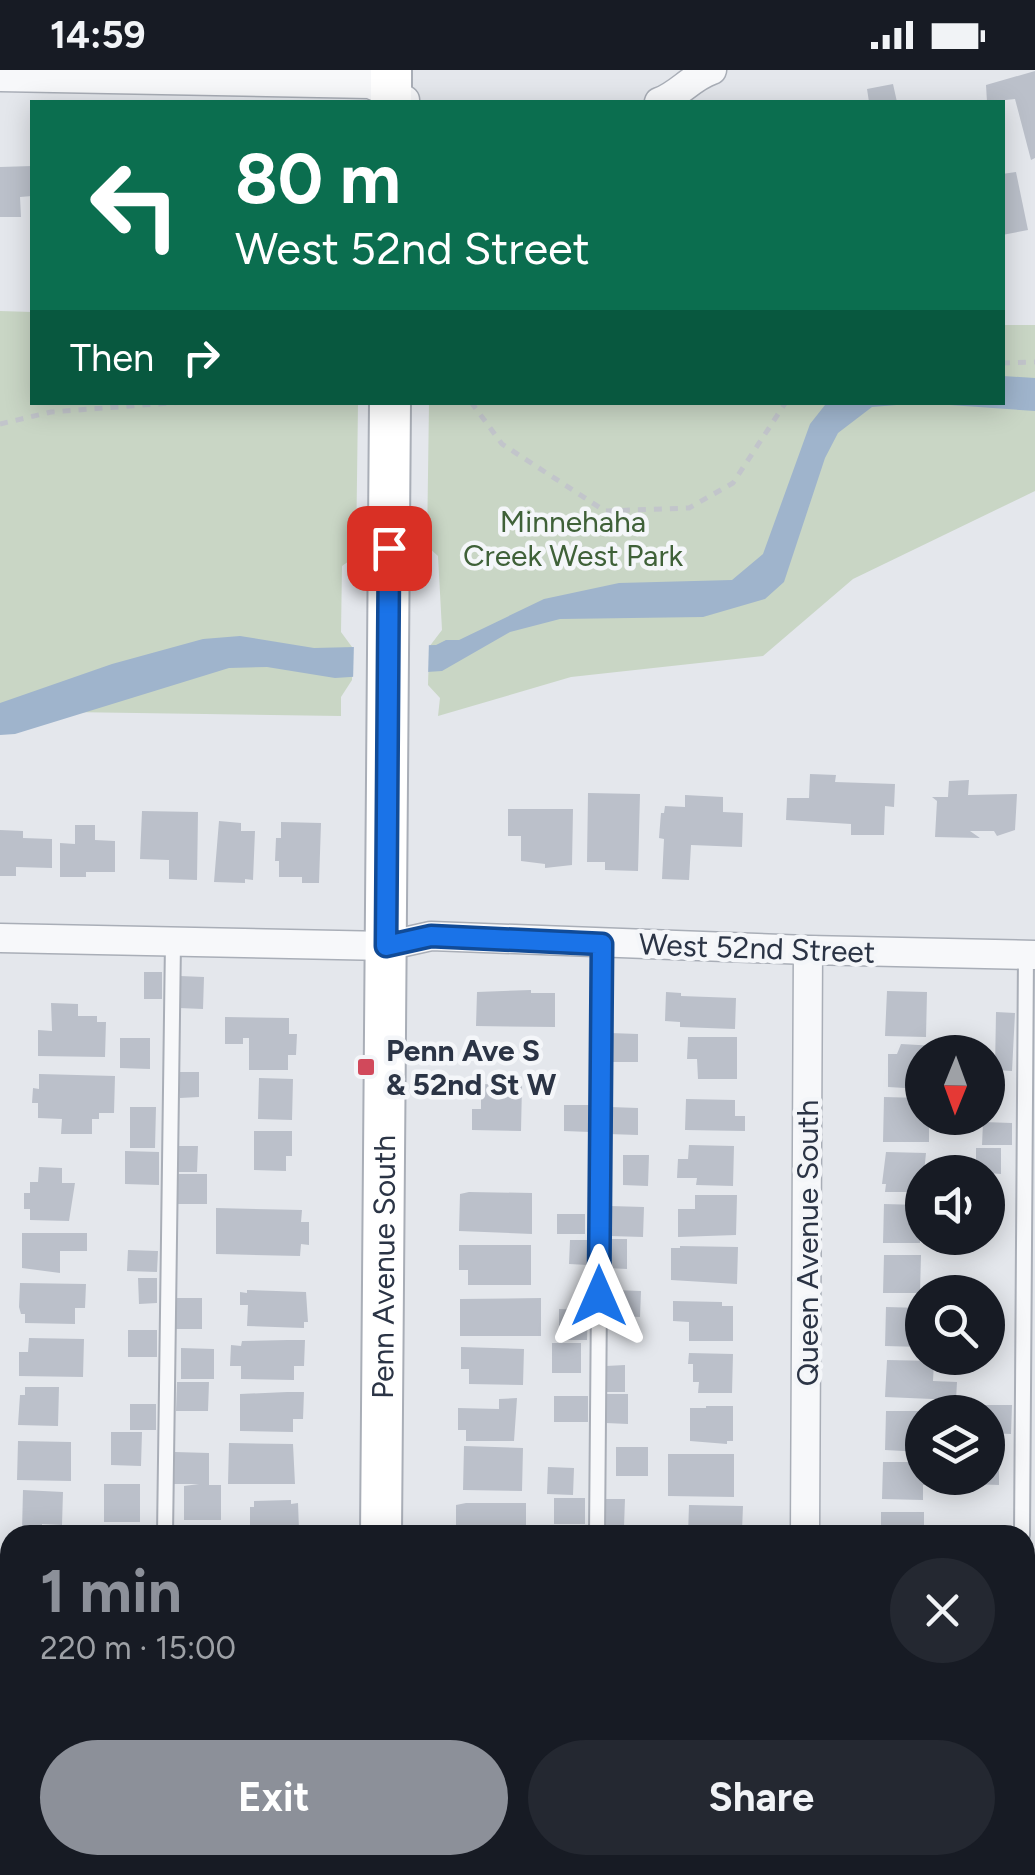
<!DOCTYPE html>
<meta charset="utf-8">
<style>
:root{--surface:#171b24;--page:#242831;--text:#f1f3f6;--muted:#9ea1a6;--accent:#8c9099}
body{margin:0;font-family:Figtree,sans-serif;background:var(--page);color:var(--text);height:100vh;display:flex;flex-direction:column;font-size:38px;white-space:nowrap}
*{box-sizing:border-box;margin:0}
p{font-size:32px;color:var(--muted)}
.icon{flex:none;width:55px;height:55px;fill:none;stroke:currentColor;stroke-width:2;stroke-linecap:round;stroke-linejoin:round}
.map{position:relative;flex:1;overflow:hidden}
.drawer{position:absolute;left:0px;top:1455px;width:1035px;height:350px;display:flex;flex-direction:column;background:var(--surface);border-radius:30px 30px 0 0;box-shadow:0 5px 25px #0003}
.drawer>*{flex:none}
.top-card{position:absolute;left:30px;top:30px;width:975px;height:305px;border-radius:0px;box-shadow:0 5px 25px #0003;background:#0b6e4f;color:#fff;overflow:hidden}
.needle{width:65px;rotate:181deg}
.tools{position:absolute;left:905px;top:965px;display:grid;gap:20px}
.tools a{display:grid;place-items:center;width:100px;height:100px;border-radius:50%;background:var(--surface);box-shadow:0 5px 25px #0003;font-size:50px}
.pin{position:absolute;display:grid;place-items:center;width:85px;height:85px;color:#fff;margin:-42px;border-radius:20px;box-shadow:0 5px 15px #0006}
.me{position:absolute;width:110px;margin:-55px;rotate:0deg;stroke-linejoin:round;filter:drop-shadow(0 0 8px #0008)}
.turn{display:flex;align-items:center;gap:35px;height:210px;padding:0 40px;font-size:45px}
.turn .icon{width:130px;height:130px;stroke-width:2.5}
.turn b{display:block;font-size:70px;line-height:85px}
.then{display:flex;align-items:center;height:95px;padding:0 40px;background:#0003;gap:20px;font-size:38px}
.round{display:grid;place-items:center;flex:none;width:105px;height:105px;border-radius:52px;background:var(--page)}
.summary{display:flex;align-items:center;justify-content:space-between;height:170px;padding:0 40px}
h1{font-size:60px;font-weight:700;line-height:75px;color:var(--accent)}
.action{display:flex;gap:20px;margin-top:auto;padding:20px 40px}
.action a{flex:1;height:115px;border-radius:60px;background:var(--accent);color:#fff;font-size:40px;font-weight:700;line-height:115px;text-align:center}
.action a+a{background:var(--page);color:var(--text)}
.status{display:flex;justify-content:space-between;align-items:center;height:70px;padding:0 50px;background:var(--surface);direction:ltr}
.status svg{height:28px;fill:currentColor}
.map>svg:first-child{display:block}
</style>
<div class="status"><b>14:59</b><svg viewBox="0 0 49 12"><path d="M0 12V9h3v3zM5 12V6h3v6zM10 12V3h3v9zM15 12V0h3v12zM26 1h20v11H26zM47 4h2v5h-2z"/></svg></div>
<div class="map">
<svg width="1035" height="1805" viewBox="0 0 1035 1805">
<rect width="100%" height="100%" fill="#e4e7ec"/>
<path fill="#c9d6c5" d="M0,241L32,242V332L358,333L356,486L342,496L341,562L352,577V610L341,627V646L0,641Z
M1003,255H1035V421L853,509L763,586L571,607L438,646L440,628L428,615L429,577L442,560L438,486L427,476L429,333L1002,332Z"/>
<path fill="#9fb4cc" d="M1003,306L1035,308V341L921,333L872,337L838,363L825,388L784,512L765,529L703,547L560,549L510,562L442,601L335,608L267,597L229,598L15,664L0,665V633L112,594L203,569L240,566L314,578L436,575L446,570H459L544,529L619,513L732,510L763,484L810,354L825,335L829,332H1002Z"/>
<path fill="#e4e7ec" d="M429,570L428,607L353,612L354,572Z"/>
<path fill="#bbc0ca" d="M1035,1V88L1031,90L1015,29L987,32L986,15Z
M893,14L897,32H869L867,19Z
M32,96V126L20,127L21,147H0V97Z
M1016,102L1028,160L1002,165V104Z
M810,704L836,705L835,712L895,714L894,737L885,736L884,765H851V754L786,750L787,728H809Z
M969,710L968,725L1017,724L1015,760L997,766L994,761H970L980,768L935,767L937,731L932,727H948L949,711Z
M588,723L640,724L638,801L605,800V792H587Z
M685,725L723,727V742L743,743L742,777L691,775L689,810L662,809L664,769L659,768L661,743H664L665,736L685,737Z
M508,739H573L572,795L545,798V794L521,791V766H508Z
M142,741L198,742L197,810L169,809V790L140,789Z
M219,751L241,753V761H255L253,810L245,809V813L214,812Z
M281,752L321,753L319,813H302V807H279V791H275L276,768H281Z
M75,755H95V770L115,771V802H86V807H60V773L75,774Z
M0,760L23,761V768L52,769V798L16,797V806H0Z
M144,902H162V929H144Z
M180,906L204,907L203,939L179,938Z
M531,920V923H555V957L476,956L477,922Z
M887,921L927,922L926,967L885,966Z
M666,922L681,923V926L736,928L735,959L680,957V952L665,951Z
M51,933L78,934V946H97V952H106L105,987L38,986V960L52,961Z
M996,942L1015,943L1012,1001L995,1000Z
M225,947L289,948V964H297L296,985H288V1000H249V968H243V974H225Z
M610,963L638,964V992H610Z
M688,967H737V1009H698L697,989H687Z
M120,968H150V999L120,998Z
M901,974L936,976L935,982H922V1019L888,1017V984H897Z
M180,1002H199V1027L180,1028Z
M39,1004L115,1006L114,1043H99V1049H92V1064H61L62,1049L38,1048V1033H32L33,1018L39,1019Z
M259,1008L293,1009L292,1050L258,1049Z
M481,1014L522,1015L521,1061L472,1060V1039H481Z
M884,1027L922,1028V1048H939V1053L929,1052V1072H883Z
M686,1029L735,1030V1046H745V1061L685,1060Z
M564,1035H590V1062L564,1061Z
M130,1037H156L155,1078H130Z
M610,1037L638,1038V1065L608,1064Z
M983,1052L1012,1053V1075H982Z
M254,1061H292V1086H286V1101L254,1100Z
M689,1075L734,1076L733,1116L696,1115L697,1108H677L678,1089H688Z
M179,1076H198L197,1102H178Z
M976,1078H1001V1104L976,1102Z
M125,1081L159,1082V1115L125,1114Z
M886,1082L926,1083L922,1122H885L886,1114H882Z
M623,1085H649L648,1116L623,1115Z
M39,1097L62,1098V1113H75L69,1151L30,1150V1139H24V1123H30V1112H38Z
M178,1104H207V1134H178Z
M469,1122L532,1123V1164L459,1161L460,1124Z
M695,1125H737L736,1165L678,1167V1139H695Z
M884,1134L920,1135V1173H883Z
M610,1136L644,1137L643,1167L609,1166Z
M216,1138L302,1140L301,1152H309V1175L301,1174L300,1186L216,1184Z
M557,1144H585V1164H557Z
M22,1163H87V1181H60V1203L22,1198Z
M608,1169H627V1199L607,1198Z
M570,1170H588V1195L569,1194Z
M459,1175H531V1215H468V1200H459Z
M680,1176L738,1177L737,1214L671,1210V1178H680Z
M128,1180L158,1181L157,1202L127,1201Z
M884,1185H921L920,1223H883Z
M138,1208H157V1233L139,1234Z
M20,1213L86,1214L85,1238H75V1254L25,1253V1244H21L19,1237Z
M247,1220L306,1222L308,1252H304V1258L247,1256L248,1235H240V1222L247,1223Z
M614,1220L641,1221L640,1247L614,1246Z
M174,1228H202V1259H174Z
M541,1228V1266H460V1229Z
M673,1231L722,1232V1236H733V1271H689V1252L673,1251Z
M886,1237L922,1238V1277L885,1276Z
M559,1239L588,1240L587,1270H559Z
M128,1260H157V1287H128Z
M29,1268L84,1269L83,1307L19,1306V1282H28Z
M288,1270H305L304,1296H294V1310L241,1309V1296H230L231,1275L241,1276L242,1271Z
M552,1273H581V1303H552Z
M461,1277L524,1279L523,1315L469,1314V1299H461Z
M181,1278L214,1279V1309H181Z
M689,1283L733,1284L732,1323H698L699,1312H693V1294H688Z
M887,1290L934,1291L933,1311L957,1312L956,1330L885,1327Z
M625,1295V1322H606V1296Z
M177,1312H209L208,1341H176Z
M25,1317H59L58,1356L18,1355L20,1325H25Z
M287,1322H304L303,1349H293V1362L240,1361V1324Z
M607,1324H628V1354L606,1353Z
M554,1326H588V1352H554Z
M517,1328L514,1371H466V1360H458V1338L499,1339V1329Z
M130,1334H156V1360H130Z
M981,1335H1012L1011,1364L988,1363V1342H981Z
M706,1336H733V1371H727V1374L690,1371V1338H706Z
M886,1341H922V1382L885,1380Z
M111,1362H142L141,1396L111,1395Z
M18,1371L71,1372V1411L17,1410Z
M229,1373L293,1374L295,1414H228Z
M464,1376L523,1378L522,1421L463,1420Z
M616,1377H648V1406H616Z
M175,1382L209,1383V1415H221V1450H184V1416L199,1414H174Z
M668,1384H734V1427L668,1426Z
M988,1389H999V1415L971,1414V1408H988Z
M883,1392H922V1408H933V1415H923V1430L882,1429Z
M548,1397L574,1398L573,1425L547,1424Z
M104,1414H140V1452H104Z
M23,1420L63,1422L62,1455L42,1454V1462L22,1461Z
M554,1428H585V1454H554Z
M605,1429H625L624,1457H605Z
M291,1430V1434L298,1433L299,1460L254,1462L253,1455H250V1437H254V1431Z
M466,1433H526V1465H466V1460L456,1461V1435Z
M689,1435L743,1436L742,1461H731V1465H688Z
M881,1442H924V1465H881Z
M681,1795H729V1805H687Z
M869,1795H948V1805H869Z
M463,1798L517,1800V1805H450V1800H463Z"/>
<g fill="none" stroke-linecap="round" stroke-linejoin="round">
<g stroke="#a9aeb7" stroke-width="18">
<path id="lane" d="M165,1465L173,872
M597,1465L602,874
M1022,1465L1026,884
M161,1805V1795
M593,1805L594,1795
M1020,1805V1795"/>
</g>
<g stroke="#a9aeb7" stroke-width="31">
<path id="street" d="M0,7L370,14L405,30
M659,32C679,25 691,7 712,0
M0,868L386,876L431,866L808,880L1035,885
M805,1465L808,880
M0,1707L10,1708
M1025,1739H1035
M803,1805V1795"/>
</g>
<g stroke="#a9aeb7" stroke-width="44">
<g id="secondary">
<path d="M391,0V32"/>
<path id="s1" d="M381,1465L390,332"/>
<path d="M379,1805V1795"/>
</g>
</g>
<path stroke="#c2c5cb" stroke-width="5" stroke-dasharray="8 8" stroke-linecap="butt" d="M1002,293L1035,292
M471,332L502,374L605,441L689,438L733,413L786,332
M0,354L51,342L184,332"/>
<use href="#lane" stroke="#f7f8fa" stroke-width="14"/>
<use href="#street" stroke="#f7f8fa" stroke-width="28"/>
<use href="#secondary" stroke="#fff" stroke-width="40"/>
</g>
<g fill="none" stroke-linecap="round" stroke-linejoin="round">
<g stroke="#114b97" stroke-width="25">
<path id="route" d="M389,478L386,876L431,866L602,874L599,1226"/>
</g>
<use href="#route" stroke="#1a73e8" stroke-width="18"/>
</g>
<rect fill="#d1495b" stroke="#f4f6f9" stroke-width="4" x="356" y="987" width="20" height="20" rx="5"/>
<g text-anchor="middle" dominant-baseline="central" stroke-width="9" stroke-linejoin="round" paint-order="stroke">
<g font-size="30" fill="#3f6138" stroke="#f4f6f9">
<text x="573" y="451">Minnehaha<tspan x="573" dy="34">Creek West Park</tspan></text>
</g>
<g font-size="30" fill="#2b3445" stroke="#f4f6f9">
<text transform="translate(757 878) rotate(2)">West 52nd Street</text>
<text transform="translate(807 1173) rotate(-90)">Queen Avenue South</text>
<text stroke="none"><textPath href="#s1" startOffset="268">Penn Avenue South</textPath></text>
</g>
<g font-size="30" font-weight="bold" fill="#2b3445" stroke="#f4f6f9" text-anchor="start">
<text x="386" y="980">Penn Ave S<tspan x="386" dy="34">&amp; 52nd St W</tspan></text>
</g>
</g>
</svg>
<div class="tools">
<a><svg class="needle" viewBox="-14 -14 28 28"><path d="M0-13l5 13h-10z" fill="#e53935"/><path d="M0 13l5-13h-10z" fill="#9ea1a6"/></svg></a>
<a><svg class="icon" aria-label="sound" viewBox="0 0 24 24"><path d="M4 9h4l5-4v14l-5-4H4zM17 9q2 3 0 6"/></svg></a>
<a><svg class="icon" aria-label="search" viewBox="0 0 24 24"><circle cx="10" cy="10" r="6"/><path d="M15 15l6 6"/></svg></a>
<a><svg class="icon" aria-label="layers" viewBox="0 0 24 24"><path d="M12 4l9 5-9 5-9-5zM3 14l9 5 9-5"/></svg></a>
</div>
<div class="pin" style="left:389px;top:478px;background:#d93025"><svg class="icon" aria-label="arrive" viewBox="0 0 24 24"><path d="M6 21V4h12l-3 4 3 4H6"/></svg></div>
<svg class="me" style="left:599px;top:1226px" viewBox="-20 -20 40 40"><path d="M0-17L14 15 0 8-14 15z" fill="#1a73e8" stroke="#fff" stroke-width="4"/></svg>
<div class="top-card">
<div class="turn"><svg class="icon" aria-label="left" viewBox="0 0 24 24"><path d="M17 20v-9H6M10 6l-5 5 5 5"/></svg><div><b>80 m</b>West 52nd Street</div></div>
<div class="then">Then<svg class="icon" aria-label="right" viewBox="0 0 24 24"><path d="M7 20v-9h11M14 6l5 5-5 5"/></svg></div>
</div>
<section class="drawer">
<div class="summary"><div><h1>1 min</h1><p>220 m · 15:00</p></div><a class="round"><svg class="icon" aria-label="close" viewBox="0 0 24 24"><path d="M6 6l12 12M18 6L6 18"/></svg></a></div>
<div class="action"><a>Exit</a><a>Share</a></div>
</section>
</div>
